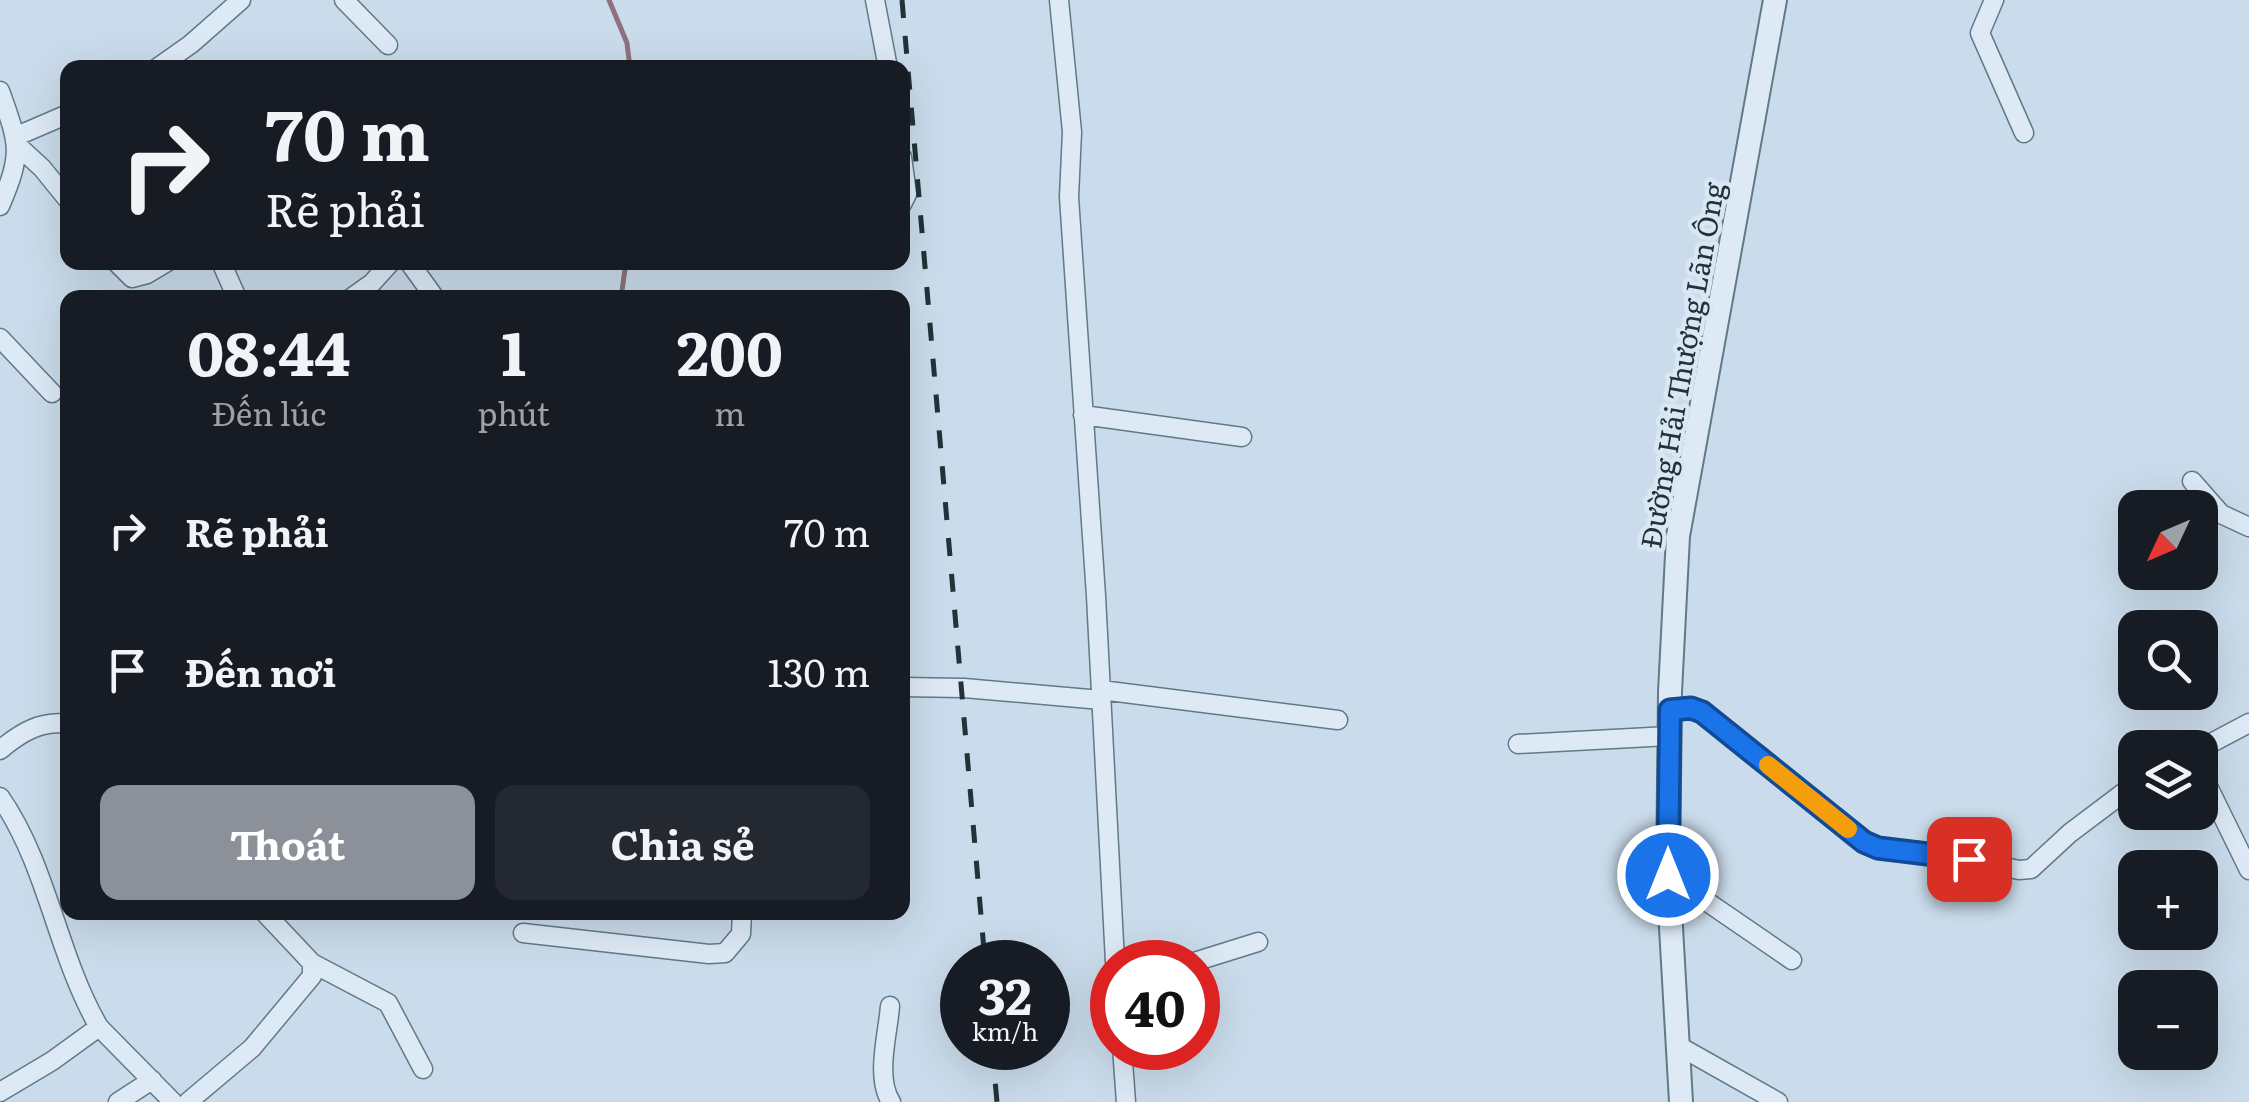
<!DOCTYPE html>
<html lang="vi">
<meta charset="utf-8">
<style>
:root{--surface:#171b24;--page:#242831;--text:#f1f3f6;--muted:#9ea1a6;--accent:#8c9099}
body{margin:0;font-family:Literata,serif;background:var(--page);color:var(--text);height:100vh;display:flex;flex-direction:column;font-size:38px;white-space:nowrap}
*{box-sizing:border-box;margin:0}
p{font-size:32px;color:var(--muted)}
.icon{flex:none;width:55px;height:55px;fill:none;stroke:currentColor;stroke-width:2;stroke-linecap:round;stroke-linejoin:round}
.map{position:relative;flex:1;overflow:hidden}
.details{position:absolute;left:60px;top:290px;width:850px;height:630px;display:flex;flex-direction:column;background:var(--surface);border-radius:20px;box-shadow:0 10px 40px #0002}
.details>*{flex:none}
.hud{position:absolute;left:60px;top:60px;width:850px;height:210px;border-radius:20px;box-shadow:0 10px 40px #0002;background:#171b24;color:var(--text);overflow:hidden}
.needle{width:65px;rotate:226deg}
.tools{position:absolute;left:2118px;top:490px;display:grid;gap:20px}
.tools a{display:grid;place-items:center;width:100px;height:100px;border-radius:20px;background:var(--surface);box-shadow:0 10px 40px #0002;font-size:50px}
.speed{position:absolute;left:940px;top:940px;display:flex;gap:20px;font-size:50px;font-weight:700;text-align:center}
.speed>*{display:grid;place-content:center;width:130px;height:130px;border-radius:50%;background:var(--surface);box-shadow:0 10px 40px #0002;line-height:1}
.speed small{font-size:25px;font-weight:400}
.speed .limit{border:15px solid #d22;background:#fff;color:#111}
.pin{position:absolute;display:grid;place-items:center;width:85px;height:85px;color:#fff;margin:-42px;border-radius:20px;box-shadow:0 5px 15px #0006}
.me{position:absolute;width:110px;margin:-55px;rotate:0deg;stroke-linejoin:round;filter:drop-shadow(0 0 8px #0008)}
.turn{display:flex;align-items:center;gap:35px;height:210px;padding:0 40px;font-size:45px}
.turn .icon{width:130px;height:130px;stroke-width:2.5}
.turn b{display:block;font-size:70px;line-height:85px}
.eta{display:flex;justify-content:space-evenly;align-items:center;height:170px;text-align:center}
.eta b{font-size:60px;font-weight:700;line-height:70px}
.action{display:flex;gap:20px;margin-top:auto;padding:20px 40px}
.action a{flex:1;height:115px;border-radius:20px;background:var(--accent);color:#fff;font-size:40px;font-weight:700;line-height:115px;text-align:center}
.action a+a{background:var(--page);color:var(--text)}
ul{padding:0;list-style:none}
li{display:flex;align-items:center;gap:30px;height:140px;padding:0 40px}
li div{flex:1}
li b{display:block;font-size:38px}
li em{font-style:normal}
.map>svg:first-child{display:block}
</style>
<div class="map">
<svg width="2249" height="1102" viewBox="0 0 2249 1102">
<rect width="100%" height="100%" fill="#cadbeb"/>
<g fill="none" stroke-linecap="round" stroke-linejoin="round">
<path stroke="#8d717e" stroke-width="5" d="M609,0L627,43L630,68
M621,298L626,262"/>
<g stroke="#607a86" stroke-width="21">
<path id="minor" d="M344,0L388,45
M875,0L888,68
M1059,0L1072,132L1069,197L1096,596L1115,962
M1994,0L1980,33L2024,133
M157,68L191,44L241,0
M0,91C19,144 23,153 0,206
M17,136L68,114
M18,146L42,168L68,200
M902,157L907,194L902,204
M116,262L132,278L147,274L167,262
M221,262L237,298
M409,262L435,298
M351,298L372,283L391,262
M0,338L52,393
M1083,415L1242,437
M2192,481L2221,514L2249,527
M902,687L964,688L1101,700
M1101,690L1338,720
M1670,710L1691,708L1702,712L1856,835L1878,848L1939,853L2019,870L2031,869L2070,833L2135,784
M1518,744L1669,736
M2200,749L2249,723
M0,750C20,733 41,720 68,724
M2200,770L2249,870
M0,797C48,866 57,955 99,1027L173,1102
M1668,875L1792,960
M523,933L709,954L725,953L741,934L742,912
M1194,962L1258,942
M312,963L388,1003L423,1069
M890,1006C888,1034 875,1077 891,1102
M1677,1045L1778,1102
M1122,1048L1126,1102
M0,1092L52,1061L99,1027
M118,1102L152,1080
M188,1102L252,1048L312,976V963L264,912"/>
</g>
<g stroke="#607a86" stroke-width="26">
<path id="tertiary" d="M1681,1102L1668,875L1670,692L1678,536L1775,0"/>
</g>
<use href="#minor" stroke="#ddeaf6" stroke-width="18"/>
<use href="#tertiary" stroke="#ddeaf6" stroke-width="22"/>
<path stroke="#223238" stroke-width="5" stroke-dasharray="18 18" stroke-linecap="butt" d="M902,0L985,962
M992,1048L997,1102"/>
</g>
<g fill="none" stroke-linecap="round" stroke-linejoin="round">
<g stroke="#114b97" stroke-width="25">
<path id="route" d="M1668,875L1670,710L1691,708L1702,712L1864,842L1878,848L1969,859"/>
</g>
<use href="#route" stroke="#1a73e8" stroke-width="18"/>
<path stroke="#f59e0b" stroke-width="18" d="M1768,765L1848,829"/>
</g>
<g text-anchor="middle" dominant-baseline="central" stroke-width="9" stroke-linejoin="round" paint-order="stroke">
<g font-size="28" fill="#223238" stroke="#d9e6f3">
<text transform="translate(1681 365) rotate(-80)">Đường Hải Thượng Lãn Ông</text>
</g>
</g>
</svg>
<div class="tools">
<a><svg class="needle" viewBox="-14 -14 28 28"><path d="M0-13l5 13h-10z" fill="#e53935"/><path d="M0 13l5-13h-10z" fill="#9ea1a6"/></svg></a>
<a><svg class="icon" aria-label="search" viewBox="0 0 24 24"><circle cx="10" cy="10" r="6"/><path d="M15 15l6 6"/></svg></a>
<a><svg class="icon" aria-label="layers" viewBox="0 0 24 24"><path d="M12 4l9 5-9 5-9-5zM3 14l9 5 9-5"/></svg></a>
<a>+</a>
<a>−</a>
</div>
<div class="speed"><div>32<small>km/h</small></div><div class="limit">40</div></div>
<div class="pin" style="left:1969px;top:859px;background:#d93025"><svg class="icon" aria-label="arrive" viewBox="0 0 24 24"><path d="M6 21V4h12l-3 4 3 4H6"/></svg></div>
<svg class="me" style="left:1668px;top:875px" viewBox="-20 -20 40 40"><circle r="17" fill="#1a73e8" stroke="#fff" stroke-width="3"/><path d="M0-11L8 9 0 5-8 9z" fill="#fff"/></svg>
<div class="hud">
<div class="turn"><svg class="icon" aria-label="right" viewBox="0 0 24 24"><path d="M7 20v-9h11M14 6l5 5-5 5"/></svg><div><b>70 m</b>Rẽ phải</div></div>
</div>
<section class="details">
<div class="eta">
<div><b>08:44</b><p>Đến lúc</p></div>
<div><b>1</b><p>phút</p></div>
<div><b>200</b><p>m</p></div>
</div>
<ul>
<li><svg class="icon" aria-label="right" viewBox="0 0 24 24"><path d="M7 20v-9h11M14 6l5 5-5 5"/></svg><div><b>Rẽ phải</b></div><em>70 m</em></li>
<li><svg class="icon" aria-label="arrive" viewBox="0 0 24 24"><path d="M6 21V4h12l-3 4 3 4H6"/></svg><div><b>Đến nơi</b></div><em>130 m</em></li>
</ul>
<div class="action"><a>Thoát</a><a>Chia sẻ</a></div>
</section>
</div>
